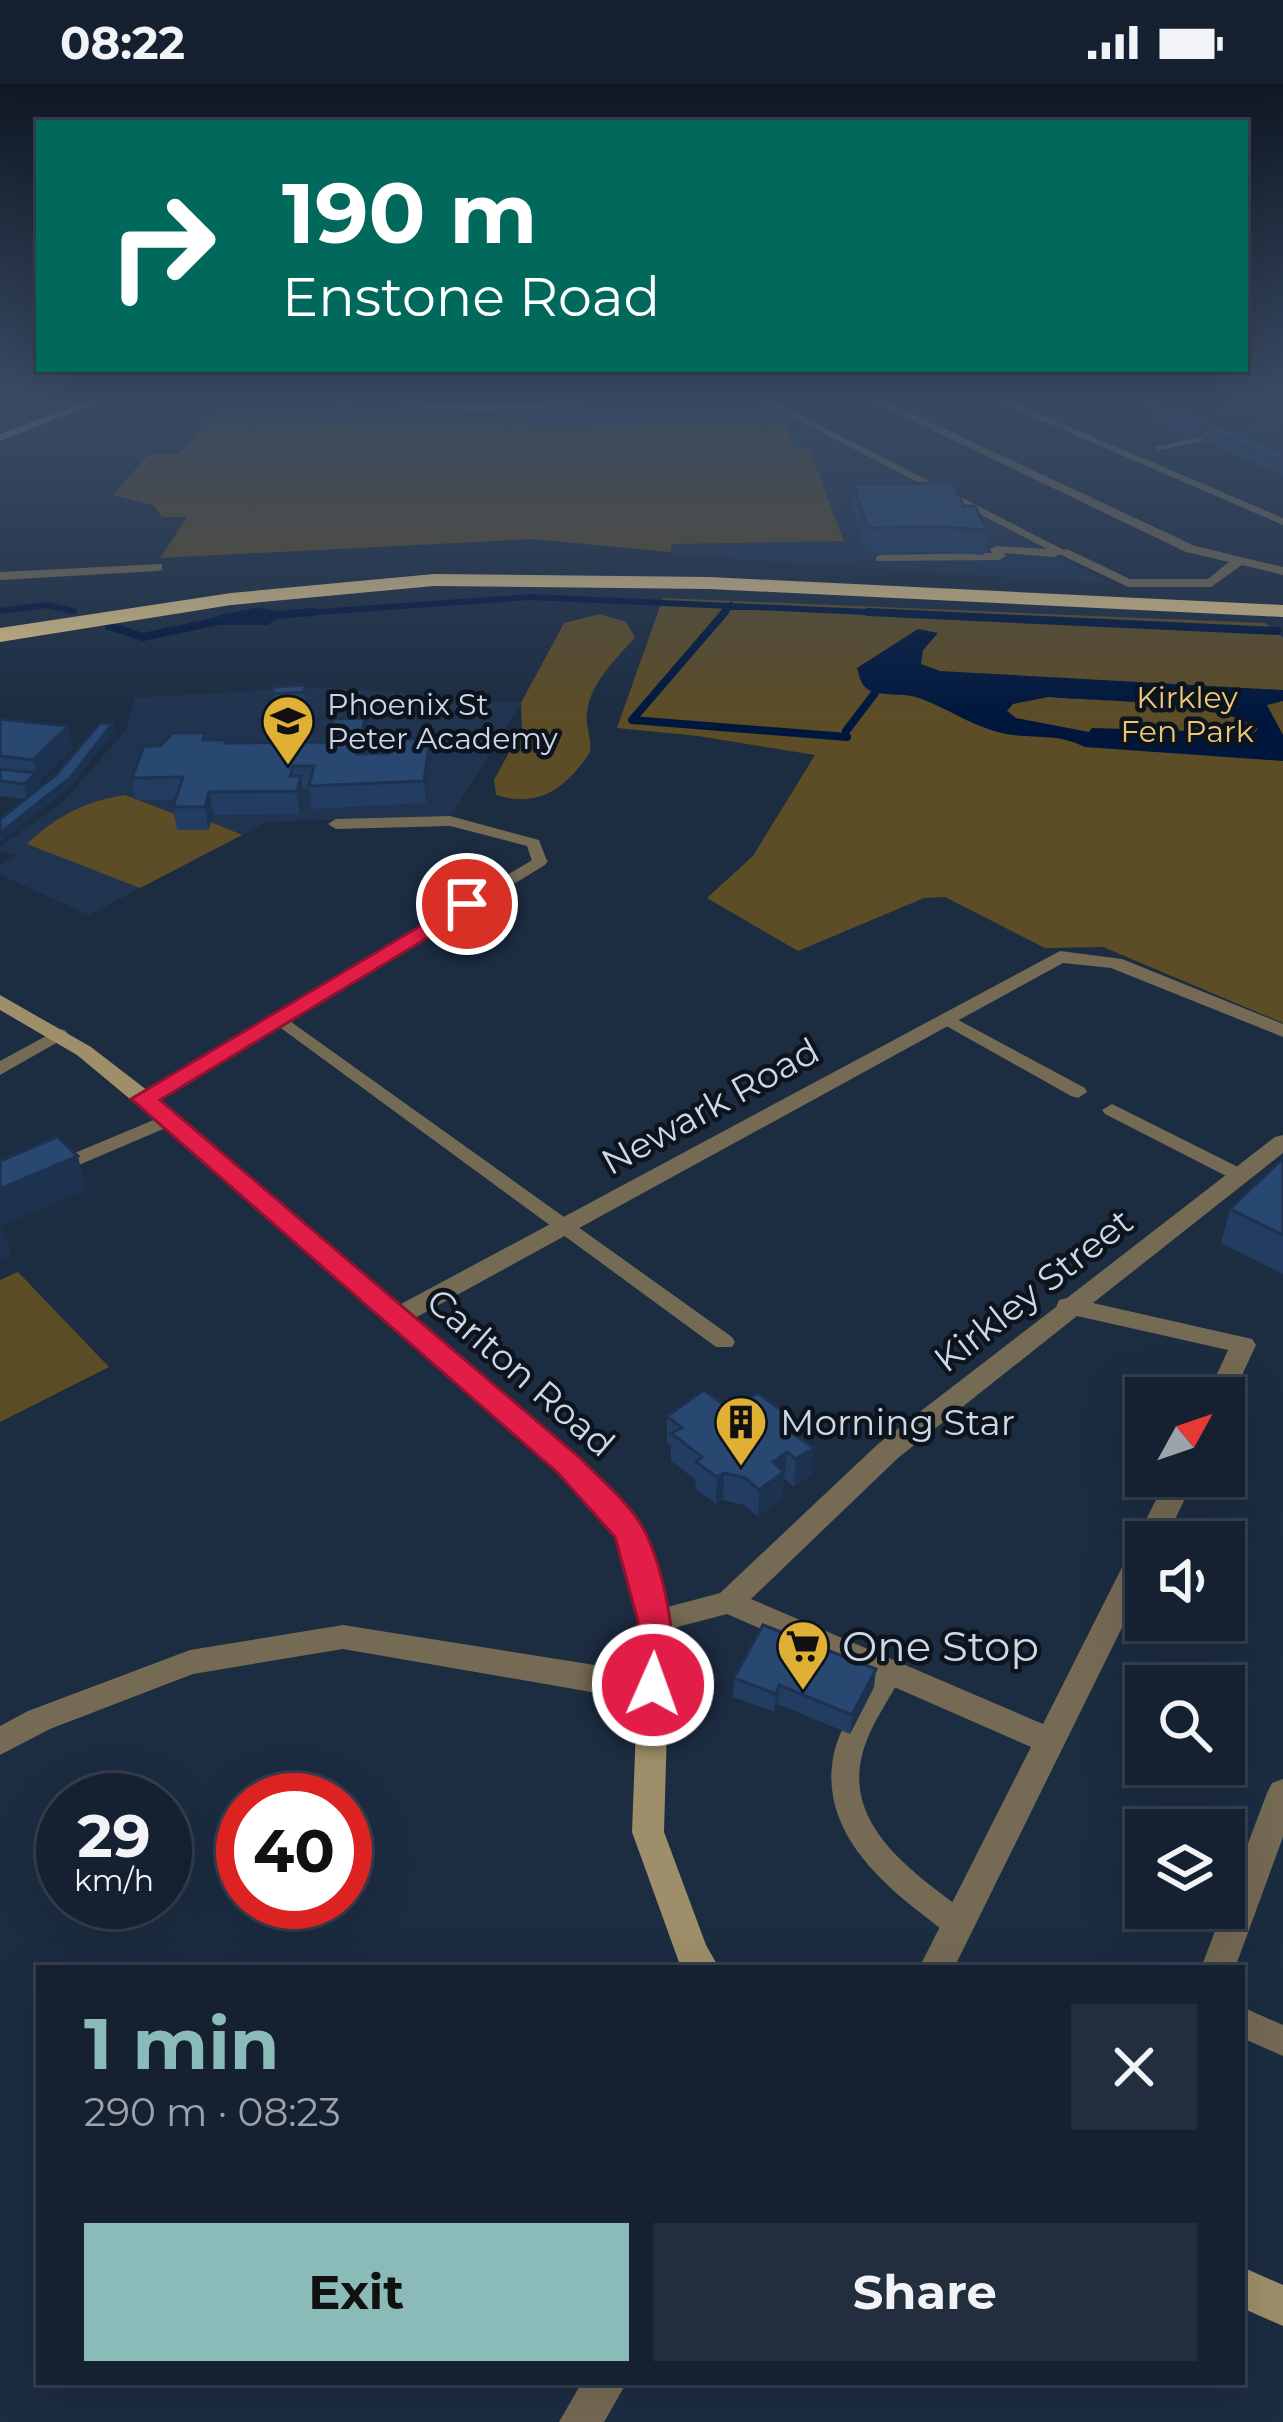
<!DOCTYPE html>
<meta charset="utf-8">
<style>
:root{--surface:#152131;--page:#222e3d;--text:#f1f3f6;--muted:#9da3ab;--line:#343e4d;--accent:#8bbbb9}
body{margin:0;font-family:Montserrat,sans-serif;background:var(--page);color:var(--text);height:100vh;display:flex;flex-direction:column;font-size:45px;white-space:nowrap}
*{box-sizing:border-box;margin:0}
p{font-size:39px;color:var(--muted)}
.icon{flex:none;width:66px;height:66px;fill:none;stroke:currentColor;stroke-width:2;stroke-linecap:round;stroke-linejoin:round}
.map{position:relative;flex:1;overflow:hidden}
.drawer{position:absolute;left:36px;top:1881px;width:1209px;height:420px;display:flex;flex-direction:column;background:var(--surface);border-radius:0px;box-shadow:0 12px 48px #0002,0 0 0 3px var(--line)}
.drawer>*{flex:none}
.banner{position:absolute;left:36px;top:36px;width:1212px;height:252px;border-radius:0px;box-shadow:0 12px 48px #0002,0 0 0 3px var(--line);background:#00695c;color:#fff;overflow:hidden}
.needle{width:78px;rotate:50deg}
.fabs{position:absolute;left:1125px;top:1293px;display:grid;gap:24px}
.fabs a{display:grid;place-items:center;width:120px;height:120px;border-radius:0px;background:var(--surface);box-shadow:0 12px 48px #0002,0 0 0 3px var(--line);font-size:60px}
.speed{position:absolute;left:36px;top:1689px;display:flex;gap:24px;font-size:60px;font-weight:700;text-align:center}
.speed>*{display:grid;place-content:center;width:156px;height:156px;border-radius:50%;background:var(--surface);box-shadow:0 12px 48px #0002,0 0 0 3px var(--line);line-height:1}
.speed small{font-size:30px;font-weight:400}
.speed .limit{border:18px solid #d22;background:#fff;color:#111}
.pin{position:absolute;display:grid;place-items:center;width:102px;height:102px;color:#fff;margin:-51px;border:6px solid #fff;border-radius:50%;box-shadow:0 3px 12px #0007}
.me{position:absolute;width:132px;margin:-66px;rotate:2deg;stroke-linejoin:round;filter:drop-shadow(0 0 9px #0008)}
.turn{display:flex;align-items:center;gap:42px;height:252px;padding:0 48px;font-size:54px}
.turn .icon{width:156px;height:156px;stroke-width:2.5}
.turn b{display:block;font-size:84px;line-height:102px}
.round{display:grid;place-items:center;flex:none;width:126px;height:126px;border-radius:0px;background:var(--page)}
.head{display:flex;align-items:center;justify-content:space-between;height:204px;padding:0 48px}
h1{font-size:72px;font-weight:700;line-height:90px;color:var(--accent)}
.cta{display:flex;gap:24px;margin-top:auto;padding:24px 48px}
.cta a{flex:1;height:138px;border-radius:0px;background:var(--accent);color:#111;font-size:48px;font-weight:700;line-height:138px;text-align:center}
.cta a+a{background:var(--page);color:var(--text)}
.status{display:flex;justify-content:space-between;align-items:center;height:84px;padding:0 60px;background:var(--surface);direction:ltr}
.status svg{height:33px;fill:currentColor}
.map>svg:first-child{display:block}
</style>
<div class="status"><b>08:22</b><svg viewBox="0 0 49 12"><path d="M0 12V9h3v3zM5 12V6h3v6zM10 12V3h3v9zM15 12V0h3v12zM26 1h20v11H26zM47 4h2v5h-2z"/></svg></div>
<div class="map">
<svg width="1283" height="2338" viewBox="0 0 1283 2338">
<rect width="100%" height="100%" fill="#1c2c41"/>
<path fill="#20344f" d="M227,309H746L1111,500L722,474L533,455L160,474L187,433H162L153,421L113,411L149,370H179Z
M322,603L521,619L451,732L267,738L89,831L0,791V781L16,772L0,766V762L62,719L126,646L135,614Z"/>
<path fill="#5d4d27" d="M530,335L531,341L784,337L795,365H809L844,457L672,460L670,468L533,455L160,474L187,433H162L153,421L113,411L149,370H179L208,336Z
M663,514L1265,539L1283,554V939L1103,863L1045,864L945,813L924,814L798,867L707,814L753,772L815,671L698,652L617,644Z
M600,530L626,538L635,553C617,575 590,598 587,629C585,642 592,654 590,668C567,703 540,725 496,711L494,696L522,645L521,619L564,539Z
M125,711L180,732L178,746H208L211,738L242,751L140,804L27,760C56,732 86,717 125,711Z
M18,1188L109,1283L0,1338V1196Z"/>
<path fill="#00173d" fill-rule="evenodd" d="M918,545L938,549L923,566L921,580L940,587L1283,606V617L1267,621L1283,651V677L1085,663C1060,650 1039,654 1012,651C976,646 947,623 916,613C901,609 883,612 871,607C860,602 860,593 857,584ZM1048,613C1096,617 1224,617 1258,645L1253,649L1092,644L1089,648L1016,634L1007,627L1013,620Z"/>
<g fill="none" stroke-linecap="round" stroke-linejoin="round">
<path stroke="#00173d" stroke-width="6" d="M0,527L46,521L74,527
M240,531H276
M275,531L530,513L934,531
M722,531L731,521"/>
<path stroke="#00173d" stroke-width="8" d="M260,528L276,531
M725,528L632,636L847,653
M868,528L1277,547
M221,535L255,528
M109,542L143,553L218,537H266L276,531L313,528
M846,647L875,609"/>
<path fill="#756a54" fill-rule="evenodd" d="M233,309H246L248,311L243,314Z
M304,309H314L308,313Z
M380,309H392L407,316L430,321L461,322L618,309C571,328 423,338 380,309Z
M745,309H757L1068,468L1053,473L1004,469L1006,472L1000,476L876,477V473L880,471L992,469L990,465L996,462L1047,465Z
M978,309H990L1283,434V441Z
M1227,347L1231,352L1159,366L1154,363Z
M450,732L539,756L547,777L545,780H533L527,762L450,742L336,745L328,740L336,735Z
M280,930L732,1253L735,1258L732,1263H716L274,939V931Z
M947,930L1085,1004L1087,1008L1078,1014L1071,1012L941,939L938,935Z
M59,945L65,946L68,950L65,954L0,991V977Z
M1112,1020L1244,1086L1247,1090L1244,1094H1230L1105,1030L1102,1026Z
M168,1030L175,1032L178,1036L175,1040L60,1089H46L43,1085L46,1081Z
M889,1579L898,1582L902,1590C890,1615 872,1638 864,1664C839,1742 917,1791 970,1831L974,1841L970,1851L959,1855C942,1848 928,1834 913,1823C867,1786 822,1738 833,1674C839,1641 863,1611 880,1582Z
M1242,1923L1283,1941V1972L1242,1954Z"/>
<path fill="#756a54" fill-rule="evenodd" d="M855,309H868L1195,462L1283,483V491L1242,481L1211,503H1128L1055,468L1067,465L1130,495H1208L1229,478L1186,468Z
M1121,309H1135L1193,333L1183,335Z
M162,480V486L157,487L0,496V488Z
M539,772L548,777L545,781L152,1020H136L133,1015Z
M1060,867L1122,875L1283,940V953L1111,884L1063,879L404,1240H386L383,1234L386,1228Z
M1283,1051V1069L1093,1219L1252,1255L1256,1261L1228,1321L1224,1322V1314H1206L1228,1266L1077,1232L898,1374L751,1515L1043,1640L1168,1392H1196L1164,1458H1146V1495L954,1884H919L1031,1663L727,1530L655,1549L645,1545L640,1537L645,1529L720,1509L878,1360L1056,1223L1059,1216L1067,1214L1275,1053Z
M343,1541L664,1592L668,1601L664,1610L653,1614L591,1608L343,1565L193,1590L50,1645L0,1671V1642L28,1627L190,1566Z
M1283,1695V1753L1235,1884H1201L1267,1709L1272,1699Z
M582,2298H627L604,2338H559Z"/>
<path fill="#9e8e69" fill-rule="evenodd" d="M108,309H122L0,357V350Z
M0,911L91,963L152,1010L578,1374L640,1441L654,1474L670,1537L664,1748L706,1861L719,1884L680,1881L632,1748L640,1537L626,1474L618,1454L558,1388L136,1020L77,971L0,926Z
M1242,2183L1283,2201V2242L1242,2224Z"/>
<path fill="#dbc188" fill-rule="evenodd" d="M434,490L710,493L1283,521V533L710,505L434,502L231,521L0,558V544L231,509Z"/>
</g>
<path fill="#223d61" d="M410,309H746V318L711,320L680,331L655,329L652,323L605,331L582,319V311L546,317L482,321L467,309L425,318Z
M362,321L356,337H327L326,325Z
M1154,324L1215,340L1214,343L1283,369V391L1202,357L1203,353L1196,355L1152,336Z
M853,400L964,422L987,446L984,471L938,468L866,469L851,424Z
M304,601L305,615L274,617L273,603Z
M365,634L367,656L365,670L431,677L426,719L312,725L309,705H302L304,715L300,730L213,731L208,746H177L173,723L175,716H136L132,694L160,662L206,656L227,659L328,658Z
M0,635L73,664L38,698L39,705L113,639L114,647L71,702L0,758V735L25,715L0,712Z
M1283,1074V1190L1221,1159L1230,1125Z
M732,1327L801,1339L800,1354L812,1391L794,1403L785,1395L784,1396L782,1415L758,1433L744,1421L723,1416L716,1420L695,1405L696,1396L671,1377V1363L667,1359V1332Z
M734,1594L874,1603L850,1650L778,1620L774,1628L733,1613Z"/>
<path fill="#1c324f" d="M357,309L361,310L362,321L356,337L355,325Z
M425,309H467L425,318Z
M482,309H582V311L546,317L482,321Z
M604,309H652V323L605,331Z
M683,309H746V318L711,320L680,331V310Z
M1215,340L1213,349L1204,345L1203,353L1196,355L1198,343Z
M365,634L367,656L360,692L358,670Z
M113,639L114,647L71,702L0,758V749Z
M68,642L73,664L38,698L39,704L27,716L24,700L36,689L33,676Z
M430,655L431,677L426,719L424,697Z
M301,692L304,715L300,730L297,707Z
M209,708L213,731L208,746L205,723Z
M78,1072L86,1106L2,1142L11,1171L0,1176V1105Z
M801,1339L799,1367L789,1347Z
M814,1364L812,1391L794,1403L796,1375Z
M787,1368L782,1415L758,1433L759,1406L773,1378Z
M724,1389L723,1416L716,1420L717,1393Z
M876,1585L874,1603L850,1650L852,1631Z
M779,1601L778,1620L774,1628L776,1610Z"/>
<path fill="#284771" stroke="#1c324f" stroke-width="3" d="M337,309L361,310L355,325H326Z
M1170,321L1215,340L1198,343L1154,324Z
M1220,342L1283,369V378L1204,345Z
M953,399L964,422H975L987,446L940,443L868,444L853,400Z
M304,601V608L273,610V603Z
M365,634L358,670L389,669L392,655H430L424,697L309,702L314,682H293L290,692H301L297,707L209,708L205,723H173L183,693L132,694L144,662H160L173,649H205L203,656H226L225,659L328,658L333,635Z
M0,635L68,642L33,676L0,672Z
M100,639H113L70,694L0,749V735L56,691Z
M0,685L36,689L24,700L0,697Z
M57,1053L78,1072L0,1105V1077Z
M1283,1074V1151L1230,1125Z
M704,1306L732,1327L757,1309L801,1339L789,1347L814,1364L796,1375L787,1368L773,1378L784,1388L759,1406L745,1394L724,1389L717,1393L696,1378L702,1373L671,1349L682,1344L667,1332Z
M763,1541L876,1585L852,1631L779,1601L776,1610L734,1594Z"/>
<linearGradient id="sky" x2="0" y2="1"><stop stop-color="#0f1824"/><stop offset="0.49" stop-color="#3a4b65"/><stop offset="1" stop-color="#3a4b65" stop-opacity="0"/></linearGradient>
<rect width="1283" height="636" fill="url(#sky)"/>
<path fill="#e11d48" stroke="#92132f" stroke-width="3" d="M467,814L475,816V825L160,1016L579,1373C600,1395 629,1418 643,1444C663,1479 684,1575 665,1611L653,1615L641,1611L635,1601L638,1537L615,1453L558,1389L131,1015Z"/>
<defs>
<g id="school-pin" transform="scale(2.7)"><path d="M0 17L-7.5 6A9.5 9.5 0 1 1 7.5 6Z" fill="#e0b034" stroke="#0d141e"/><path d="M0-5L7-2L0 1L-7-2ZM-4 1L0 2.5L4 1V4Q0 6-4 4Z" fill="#111"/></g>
<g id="building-pin" transform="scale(2.7)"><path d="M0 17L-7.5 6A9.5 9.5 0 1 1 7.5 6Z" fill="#e0b034" stroke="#0d141e"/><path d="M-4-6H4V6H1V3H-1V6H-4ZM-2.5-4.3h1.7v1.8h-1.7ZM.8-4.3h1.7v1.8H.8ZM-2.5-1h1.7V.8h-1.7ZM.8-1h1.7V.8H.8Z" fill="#111"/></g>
<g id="supermarket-pin" transform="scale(2.7)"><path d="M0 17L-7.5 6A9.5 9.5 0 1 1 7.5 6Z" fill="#e0b034" stroke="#0d141e"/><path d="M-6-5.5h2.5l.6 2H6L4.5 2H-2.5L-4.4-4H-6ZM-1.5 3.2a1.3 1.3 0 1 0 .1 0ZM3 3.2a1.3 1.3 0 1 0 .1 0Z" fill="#111"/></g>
</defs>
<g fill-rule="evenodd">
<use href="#school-pin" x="288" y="637"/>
<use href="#building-pin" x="741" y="1338"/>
<use href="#supermarket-pin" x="803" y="1562"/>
</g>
<g text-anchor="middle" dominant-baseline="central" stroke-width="9" stroke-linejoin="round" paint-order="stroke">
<g font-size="30" fill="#ecc775" stroke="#0d141e">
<text x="1187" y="613">Kirkley<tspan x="1187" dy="34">Fen Park</tspan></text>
</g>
<g font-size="30" fill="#cdd8e6" stroke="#0d141e" text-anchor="start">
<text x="327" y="620">Phoenix St<tspan x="327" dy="34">Peter Academy</tspan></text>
</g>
<g font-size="36" fill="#cdd8e6" stroke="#0d141e">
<text transform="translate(710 1022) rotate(-29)">Newark Road</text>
<text transform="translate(1033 1206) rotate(-38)">Kirkley Street</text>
<text transform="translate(521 1288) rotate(41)">Carlton Road</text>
</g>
<g font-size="36" fill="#cdd8e6" stroke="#0d141e" text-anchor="start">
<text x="780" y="1338">Morning Star</text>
</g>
<g font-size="42" fill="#cdd8e6" stroke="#0d141e" text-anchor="start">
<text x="842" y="1562">One Stop</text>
</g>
</g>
</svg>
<div class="fabs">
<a><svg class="needle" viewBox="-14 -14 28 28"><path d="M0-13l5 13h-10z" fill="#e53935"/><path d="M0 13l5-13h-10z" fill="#9da3ab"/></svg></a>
<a><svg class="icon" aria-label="sound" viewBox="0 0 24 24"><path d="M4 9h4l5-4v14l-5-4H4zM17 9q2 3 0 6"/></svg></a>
<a><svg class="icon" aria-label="search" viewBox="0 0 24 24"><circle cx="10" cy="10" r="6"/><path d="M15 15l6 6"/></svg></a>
<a><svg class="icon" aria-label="layers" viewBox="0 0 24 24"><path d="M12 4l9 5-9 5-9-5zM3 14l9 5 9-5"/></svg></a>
</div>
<div class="speed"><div>29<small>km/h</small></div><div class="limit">40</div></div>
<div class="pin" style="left:467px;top:820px;background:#d93025"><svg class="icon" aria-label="arrive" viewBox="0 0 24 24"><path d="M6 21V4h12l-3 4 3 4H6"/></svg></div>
<svg class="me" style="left:653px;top:1601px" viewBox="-20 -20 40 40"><circle r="17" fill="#e11d48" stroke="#fff" stroke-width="3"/><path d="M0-11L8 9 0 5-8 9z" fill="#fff"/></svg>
<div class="banner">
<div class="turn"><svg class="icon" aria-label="right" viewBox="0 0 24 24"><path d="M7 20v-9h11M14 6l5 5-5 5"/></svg><div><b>190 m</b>Enstone Road</div></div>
</div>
<section class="drawer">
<div class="head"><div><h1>1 min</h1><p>290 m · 08:23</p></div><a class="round"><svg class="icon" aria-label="close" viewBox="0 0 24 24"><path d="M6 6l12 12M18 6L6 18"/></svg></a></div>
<div class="cta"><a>Exit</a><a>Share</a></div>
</section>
</div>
